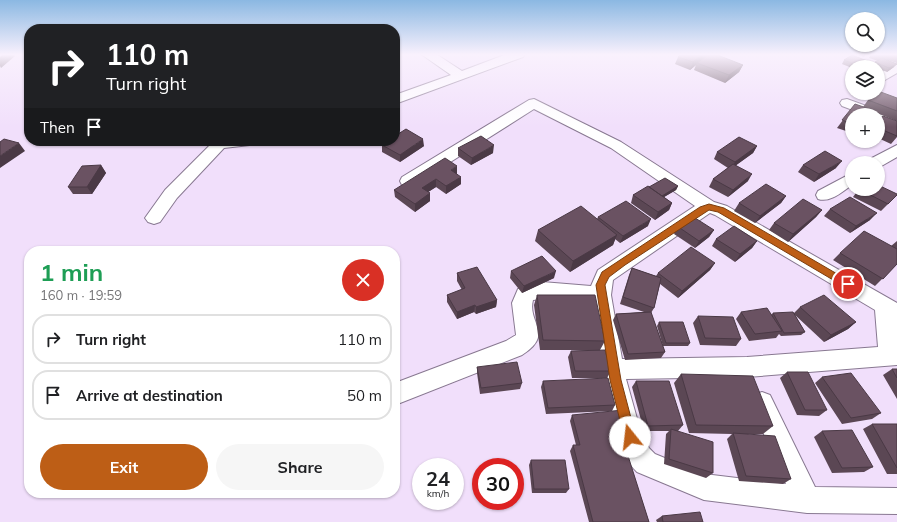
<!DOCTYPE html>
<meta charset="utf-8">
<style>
:root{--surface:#fff;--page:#f6f6f6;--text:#202124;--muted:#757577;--line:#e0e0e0;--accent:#bd5e16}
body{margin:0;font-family:Mulish,sans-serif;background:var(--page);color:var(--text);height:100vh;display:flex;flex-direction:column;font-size:15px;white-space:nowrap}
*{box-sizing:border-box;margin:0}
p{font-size:13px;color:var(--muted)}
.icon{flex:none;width:22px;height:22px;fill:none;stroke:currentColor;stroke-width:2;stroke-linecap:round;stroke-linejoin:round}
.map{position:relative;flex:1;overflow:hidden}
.side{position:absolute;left:24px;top:246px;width:376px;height:252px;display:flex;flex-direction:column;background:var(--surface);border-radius:16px;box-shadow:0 1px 3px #0004}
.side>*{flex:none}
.banner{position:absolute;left:24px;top:24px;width:376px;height:122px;border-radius:16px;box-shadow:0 1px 3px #0004;background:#202124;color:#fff;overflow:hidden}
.controls{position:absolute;left:845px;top:12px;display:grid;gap:8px}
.controls a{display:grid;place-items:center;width:40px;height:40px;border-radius:50%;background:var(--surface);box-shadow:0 1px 3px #0004;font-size:20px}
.speed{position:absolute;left:412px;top:458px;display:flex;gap:8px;font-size:20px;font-weight:700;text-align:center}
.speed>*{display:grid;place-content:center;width:52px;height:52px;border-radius:50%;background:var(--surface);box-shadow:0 1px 3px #0004;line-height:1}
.speed small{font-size:10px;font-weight:400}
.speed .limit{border:6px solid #d22;background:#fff;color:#111}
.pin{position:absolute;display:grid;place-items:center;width:34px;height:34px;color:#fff;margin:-17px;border:2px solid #fff;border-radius:50%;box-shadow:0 1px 4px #0007}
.me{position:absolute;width:44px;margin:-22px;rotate:344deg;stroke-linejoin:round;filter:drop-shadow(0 0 3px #0008)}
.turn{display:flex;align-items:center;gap:14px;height:84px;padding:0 16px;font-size:18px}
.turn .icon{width:52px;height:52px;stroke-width:2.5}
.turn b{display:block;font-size:28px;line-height:34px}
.then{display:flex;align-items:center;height:38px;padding:0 16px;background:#0003;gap:8px;font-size:15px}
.round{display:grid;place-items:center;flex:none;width:42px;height:42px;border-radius:21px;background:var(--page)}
.head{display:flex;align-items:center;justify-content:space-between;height:68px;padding:0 16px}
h1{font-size:24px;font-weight:700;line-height:30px;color:#1e9e55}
.action{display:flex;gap:8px;margin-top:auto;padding:8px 16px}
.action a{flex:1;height:46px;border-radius:24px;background:var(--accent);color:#fff;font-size:16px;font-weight:700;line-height:46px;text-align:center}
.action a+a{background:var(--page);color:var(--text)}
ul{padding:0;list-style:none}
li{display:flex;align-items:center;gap:12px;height:50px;margin:0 8px 6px;padding:0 8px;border:2px solid var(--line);border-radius:16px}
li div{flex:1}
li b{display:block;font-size:15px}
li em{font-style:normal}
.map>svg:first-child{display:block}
</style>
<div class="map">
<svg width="897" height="522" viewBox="0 0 897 522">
<rect width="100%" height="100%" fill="#f1dffb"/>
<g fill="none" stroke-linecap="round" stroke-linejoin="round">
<g stroke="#887891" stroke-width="2">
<path id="minor" d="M421,54H436L462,71L507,54H525L523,57L395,104V95L451,75Z
M897,63V73L878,84V74Z
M534,99L621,142L714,202L727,206L897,303V365L747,377L626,379L641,433L649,448L655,454L704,474L786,484L750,403L754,395L762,392L770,395L815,487L897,488V514L807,513L704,500L637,472C605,440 598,347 592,302L552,298L533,300C527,323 555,334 522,355L395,405V383L506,341L516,335L512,303L518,289L542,282L591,286L598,270L695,206L611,148L534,109L414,185L408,186L402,185L400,181L402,177L529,100ZM710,213L715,215L875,310L878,347L747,357L622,359L611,295L613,280Z
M847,99L897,117V126L878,120V115H866L842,106L840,103L842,100Z
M208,141H262L259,144L224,148L177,198L160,222L154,224L148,222L145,218L165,190L211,144Z
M897,145V157L878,168V163H868L870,159Z
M852,173V185C842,192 830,203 818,199L816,195L818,191Z"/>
</g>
<use href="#minor" fill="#fff" fill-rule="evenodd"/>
</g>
<path fill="#5b4754" d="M681,54H708L704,58L743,65L739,72L725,83L694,70L696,65L690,70L675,64L678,57Z
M856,54H866L864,57Z
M871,54H897V63L884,59L894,67L887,72L878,68V67L873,66L872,67H852V68L842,64L844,60L874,64L878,61L869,58Z
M897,98V121L874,112L852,115V133L837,128L855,104L863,107L868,100Z
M878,120L897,121V137L891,144L878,138Z
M382,145L424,146L400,162L382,152Z
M757,146L753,153L736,165L748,181L728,197L709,187L713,179L728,168L714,159L717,152Z
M458,148L493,153L471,165L458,156Z
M101,165L106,173L92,194H73L68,187Z
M803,165L836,168L814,182L798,172Z
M456,174L461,184L446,194L436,187L428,192L430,201L415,212L395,197L394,190Z
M678,186L676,190L664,197L672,203L669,210L655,220L631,203L633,195L649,187Z
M859,189L897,195L881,211L853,197Z
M786,196L781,203L755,223L734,211L739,203Z
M830,209L870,220L850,233L824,216Z
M822,210L816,217L788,242L769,230L774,223Z
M598,217L648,226L620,243L615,239L613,245L570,272L535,241L538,230L597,219Z
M677,226L714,230L709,237L695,248L674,234Z
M716,239L757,241L752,248L735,262L712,246Z
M897,241V264L875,286L833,260L840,253L891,246Z
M715,263L710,270L678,298L660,284L654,308L651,313L665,352L661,358L625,360L613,320L616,314L644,312L620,304L629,275L632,268L656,276L658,273Z
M511,271L554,278L522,293L510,278Z
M457,273L497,300L496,307L476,314L474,312L457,319L447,302V295L462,290L457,281Z
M537,295L605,341L600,350L611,371L607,378H572L568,357L571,351L599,350H540L534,305Z
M800,307L856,322L848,329L824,342L795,315L805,332L801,335L781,336L779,334L776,338L749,341L736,319L741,312L771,315L773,313H794Z
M698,316L741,339L736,346L700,345L693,323Z
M659,322L690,343L688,346H663L657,326Z
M477,367L522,383L520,389L480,394L477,373Z
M892,369H897V399L883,375Z
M787,372L827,410L819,416L797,415L780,378Z
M681,374L773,426L763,434H748L791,479L783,484L739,481L727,439L732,434L689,433L674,383Z
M822,377L881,413L872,419L842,424L815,383Z
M543,381L615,405L612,411L546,414L541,387Z
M636,381L683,425L678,431L713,473L706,478L664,464L666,434L669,431H644L632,387Z
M572,415L633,439L629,444L624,445L649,522H589L570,451L573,445H576L570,421Z
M872,424H897V474H887L863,429Z
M822,431L873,467L864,472L832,473L814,437Z
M531,460L569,489L566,493H532L529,465Z
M662,516L703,522H657L656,520Z"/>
<path fill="#4a3945" d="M3,54H13L15,56L1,68L0,66V57Z
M703,54H708L698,63H697L696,65L690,70L693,62Z
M897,64L894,67L887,72L889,68Z
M743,65L739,72L725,83L729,75Z
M423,139L424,146L400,162V155Z
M19,143L25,151L0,168V156Z
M494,145L493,153L471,165L472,158Z
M757,146L753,153L731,169L735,162Z
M842,161L836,168L814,182L819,174Z
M101,165L106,173L92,194L87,187Z
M457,166V174L451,177V170Z
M752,174L748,181L728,197L733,190Z
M461,177V184L446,194V186Z
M436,179V187L422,196V188Z
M678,186L676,190L659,200L661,196Z
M430,193V201L415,212V204Z
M786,196L781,203L755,223L760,216Z
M672,203L669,210L655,220L658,212Z
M822,210L816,217L788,242L793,234Z
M877,213L870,220L850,233L856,226Z
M651,219L648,226L620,243L623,236Z
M714,230L709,237L695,248L699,241Z
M617,235L613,245L570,272L573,261Z
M757,241L752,248L735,262L740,254Z
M715,263L710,270L678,298L682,291Z
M556,271L554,278L522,293L524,286Z
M497,300L496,307L476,314V307Z
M475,305L474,312L457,319V312Z
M856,322L848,329L824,342L831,335Z"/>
<path fill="#6a5262" stroke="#4a3945" d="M681,54H703L693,62L678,57Z
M709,54H715L743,65L729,75L697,63Z
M852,55L875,64L870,67H862L844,60Z
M882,58L897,64L889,68L875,62Z
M878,91L897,98V111L868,100L874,93H878Z
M855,104L875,111L872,115H852V124L842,120Z
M883,116L897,121V136L878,128V120Z
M406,129L423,139L400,155L382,145L387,141H395V136Z
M481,136L494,145L472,158L458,148Z
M739,137L757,146L735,162L717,152Z
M4,139L19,143L0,156V142Z
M825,151L842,161L819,174L803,165Z
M445,158L457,166L451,170L461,177L446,186L436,179L422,188L430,193L415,204L394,190Z
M733,164L752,174L733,190L713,179Z
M101,165L87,187H68L82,166Z
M665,178L678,186L662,196L649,187Z
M766,184L786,196L760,216L739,203Z
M878,185L897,194V195L888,204L859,189H878Z
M648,186L672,203L658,212L633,195Z
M850,197L877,213L856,226L830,209Z
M803,199L822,210L793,234L774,223Z
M626,201L651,219L623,236L598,217Z
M581,206L617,235L573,261L538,230Z
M692,216L714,230L699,241L677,226Z
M734,226L757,241L740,254L716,239Z
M864,231L897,249V264L883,279L840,253Z
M691,247L715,263L682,291L658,273Z
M542,256L556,271L524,286L511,271Z
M477,267L497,300L476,307L475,305L457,312L447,295L465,288L457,273Z
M632,268L661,278L654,308L623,297Z
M537,295H595L605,341L543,340Z
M824,295L856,322L831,335L800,307Z
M767,308L782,331L755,334L741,312Z
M651,312L665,352L628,354L616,314Z
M793,312L805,332L784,333L773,313Z
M698,316L733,317L741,339L705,338Z
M659,322H683L690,343H666Z
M605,350L611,371H575L571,351Z
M517,362L522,383L481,388L477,367Z
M892,369H897V378Z
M787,372H808L827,410H805Z
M851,373L881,413L851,418L822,377Z
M681,374L753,376L773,426L696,425Z
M608,378L615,405L548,408L543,381Z
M636,381H669L683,425L648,426Z
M623,410L633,439L623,440L649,522H593L573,445H580L572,415Z
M872,424H897V468Z
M671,429L713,442V473L669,459Z
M852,430L873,467L842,468L822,431Z
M733,433L775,436L791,479L746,476Z
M531,460H565L569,489H534Z
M700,512L703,522H663L662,516Z"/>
<linearGradient id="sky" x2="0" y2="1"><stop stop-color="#8bb8e2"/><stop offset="0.43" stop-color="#f9f1fd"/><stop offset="1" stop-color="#f9f1fd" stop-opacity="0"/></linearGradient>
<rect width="897" height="127" fill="url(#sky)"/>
<path fill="#bd5e16" stroke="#7b3d0e" d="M709,204L724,208L851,282L853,284L848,288L845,287L718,212L709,210L625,265L609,277L605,285L621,380L636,437L634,441L630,442L626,441L624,437L610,380L596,285L602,272L700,207Z"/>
</svg>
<div class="controls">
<a><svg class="icon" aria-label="search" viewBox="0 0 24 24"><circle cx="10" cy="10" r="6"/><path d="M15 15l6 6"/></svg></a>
<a><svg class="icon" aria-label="layers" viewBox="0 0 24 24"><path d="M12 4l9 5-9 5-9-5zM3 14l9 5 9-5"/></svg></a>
<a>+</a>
<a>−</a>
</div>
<div class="speed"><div>24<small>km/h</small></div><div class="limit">30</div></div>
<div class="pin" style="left:848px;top:284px;background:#d93025"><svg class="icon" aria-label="arrive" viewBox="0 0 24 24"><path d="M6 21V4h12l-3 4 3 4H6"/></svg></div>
<svg class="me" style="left:630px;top:437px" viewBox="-20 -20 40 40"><circle r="19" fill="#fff"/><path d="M0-13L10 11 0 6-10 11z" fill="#bd5e16"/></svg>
<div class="banner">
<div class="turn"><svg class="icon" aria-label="right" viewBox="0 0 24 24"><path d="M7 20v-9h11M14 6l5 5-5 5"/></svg><div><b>110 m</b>Turn right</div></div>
<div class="then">Then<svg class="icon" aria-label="arrive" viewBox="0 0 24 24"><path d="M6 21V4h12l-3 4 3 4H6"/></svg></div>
</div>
<section class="side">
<div class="head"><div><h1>1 min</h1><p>160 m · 19:59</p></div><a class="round" style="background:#d93025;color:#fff"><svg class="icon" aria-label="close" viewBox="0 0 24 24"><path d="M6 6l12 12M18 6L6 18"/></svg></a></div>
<ul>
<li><svg class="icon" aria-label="right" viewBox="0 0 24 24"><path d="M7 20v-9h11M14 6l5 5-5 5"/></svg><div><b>Turn right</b></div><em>110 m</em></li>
<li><svg class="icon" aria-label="arrive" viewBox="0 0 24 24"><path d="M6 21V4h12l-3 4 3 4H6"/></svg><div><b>Arrive at destination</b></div><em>50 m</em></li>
</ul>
<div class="action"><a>Exit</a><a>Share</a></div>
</section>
</div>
